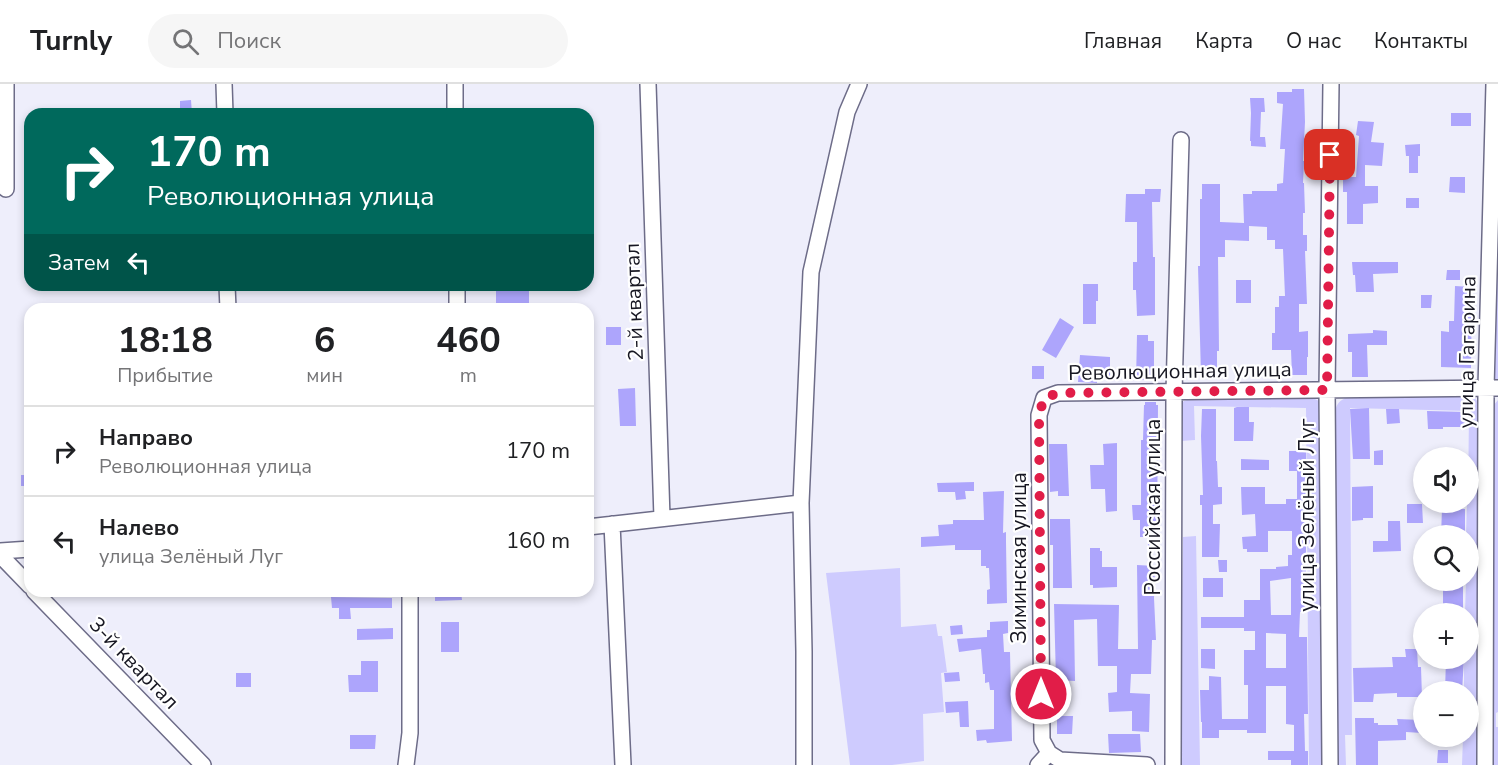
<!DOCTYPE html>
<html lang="ru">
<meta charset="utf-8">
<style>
:root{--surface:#fff;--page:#f6f6f6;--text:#202124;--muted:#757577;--line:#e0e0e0}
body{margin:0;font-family:"Nunito Sans",sans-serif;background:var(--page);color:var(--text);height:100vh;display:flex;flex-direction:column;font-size:22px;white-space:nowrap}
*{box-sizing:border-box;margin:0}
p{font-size:20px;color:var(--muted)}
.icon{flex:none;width:33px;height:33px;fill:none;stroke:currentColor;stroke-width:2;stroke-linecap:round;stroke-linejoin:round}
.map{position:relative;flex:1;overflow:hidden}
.sheet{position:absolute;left:24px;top:219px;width:570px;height:294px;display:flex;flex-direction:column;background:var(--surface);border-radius:18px;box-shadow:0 3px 9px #0003}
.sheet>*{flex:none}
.top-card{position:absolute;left:24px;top:24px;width:570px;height:183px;border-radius:18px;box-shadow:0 3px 9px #0003;background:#00695c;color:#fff;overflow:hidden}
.tools{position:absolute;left:1413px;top:363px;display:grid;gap:12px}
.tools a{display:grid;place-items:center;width:66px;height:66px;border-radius:50%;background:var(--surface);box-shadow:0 3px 9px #0003;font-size:30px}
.pin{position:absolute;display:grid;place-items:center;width:51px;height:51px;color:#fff;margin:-26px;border-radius:12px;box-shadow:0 3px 9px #0006}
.me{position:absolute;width:66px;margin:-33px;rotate:0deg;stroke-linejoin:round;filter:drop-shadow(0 0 4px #0008)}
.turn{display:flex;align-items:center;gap:21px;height:126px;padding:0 24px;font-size:27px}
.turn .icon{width:78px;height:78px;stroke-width:2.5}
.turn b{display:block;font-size:42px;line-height:51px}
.then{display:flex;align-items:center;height:57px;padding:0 24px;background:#0003;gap:12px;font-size:22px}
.eta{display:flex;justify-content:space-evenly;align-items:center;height:102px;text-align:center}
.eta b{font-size:36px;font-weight:700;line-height:42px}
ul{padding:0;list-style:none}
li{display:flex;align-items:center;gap:18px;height:90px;padding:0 24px;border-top:2px solid var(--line)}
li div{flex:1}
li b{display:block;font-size:22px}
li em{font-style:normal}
header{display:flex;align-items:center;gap:36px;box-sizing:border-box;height:84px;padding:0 30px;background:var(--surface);border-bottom:2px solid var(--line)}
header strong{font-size:28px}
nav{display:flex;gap:33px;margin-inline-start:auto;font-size:21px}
.search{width:420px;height:54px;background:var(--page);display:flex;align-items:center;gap:15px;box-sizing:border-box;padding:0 21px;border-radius:33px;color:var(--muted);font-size:22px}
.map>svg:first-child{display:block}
</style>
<header>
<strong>Turnly</strong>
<div class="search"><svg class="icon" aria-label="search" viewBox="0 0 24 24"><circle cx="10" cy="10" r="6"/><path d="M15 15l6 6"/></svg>Поиск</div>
<nav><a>Главная</a><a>Карта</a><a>О нас</a><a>Контакты</a></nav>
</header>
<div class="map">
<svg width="1498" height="681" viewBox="0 0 1498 681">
<rect width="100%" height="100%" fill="#eeeefb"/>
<path fill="#cecbfe" d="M1498,168V299L1495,296L1493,290Z
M1470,311L1475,314L1479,320V589L1477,681H1462L1463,653L1468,652V608L1464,607V575L1468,574V530L1465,529L1466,497L1468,496V452L1466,451L1467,419L1468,418L1469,327L1350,324L1352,651H1345L1346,681H1337L1334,331C1337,319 1338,317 1350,312Z
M1193,314H1313L1319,317L1321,320V681H1309L1306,324L1194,322L1195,356L1181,357V320L1184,317Z
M1498,316V628L1496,629V643H1498V681H1489L1493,322Z
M1196,452L1200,681H1179L1183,453Z
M900,484L901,543L936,540L938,552H942L947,588L941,589L944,628L923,630L924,677L892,681H850L826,489Z"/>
<path fill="#ada5fc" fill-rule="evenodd" d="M1292,5H1304L1305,38L1303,77H1304L1303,99H1304L1305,129H1303V151H1307V167H1305L1307,220H1299V248L1308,247V273H1307V291H1292L1291,266H1272V249H1275V223H1279V212H1285L1283,165H1275V156H1267V143L1249,142V157L1225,156V173H1218L1219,267H1217V282H1219V291H1201L1198,182H1200V115H1202V100H1220V138L1244,139L1243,110H1252V107H1277V100L1283,99L1285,65H1280L1283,20L1277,19V8H1292Z
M1250,14H1264L1265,28H1261L1260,53H1265L1266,63L1251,62V57H1250L1251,29Z
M191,16L192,30H180V17Z
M1451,29H1471V42H1451Z
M1358,37L1374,38L1371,58L1384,59L1382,82L1365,81V102H1378V119L1363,120V140H1347V108H1343V93H1356L1359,52L1356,51Z
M1420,60V72H1418V89H1409V72H1406L1405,61Z
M1450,93H1465V109L1449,108Z
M1145,105H1161L1160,118H1152L1153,173H1155V231L1137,232L1136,206H1133V178H1137V138H1125L1126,110H1145Z
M1406,114H1419V124H1406Z
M1352,178H1398V189L1373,190L1374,208H1356L1355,191H1353Z
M1447,186H1460V196H1446Z
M1236,196H1251V219H1236Z
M1083,200H1098V217H1096V240H1083Z
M496,202H529V225H496Z
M1455,202L1472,203L1471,284L1441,283V247L1449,248V237H1454Z
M1421,211H1432L1431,224H1421Z
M1060,234L1074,243L1056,274L1042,266Z
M606,243H621V261H606Z
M1373,246L1387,247V261H1367L1368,293H1352V268H1348V250L1373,249Z
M1137,251H1148V257H1154V296H1136Z
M1080,271L1110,273V294H1097V299L1078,298Z
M1032,282H1044V295H1032Z
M635,304L636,342H620L618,305Z
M1145,318H1156V321H1158L1157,463L1148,462V453H1140V436H1133L1132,421H1141V356H1143L1144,321H1145Z
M1237,323H1249V338H1254L1253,357H1234V324Z
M1369,324L1370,375H1353L1350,325Z
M1202,325H1216V377H1217L1218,403H1222V420L1213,421V440H1220L1219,473H1202V421H1200V411H1203L1201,352Z
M1386,325H1399L1400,339L1387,340Z
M1427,327L1467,328V343H1443V345H1428Z
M1117,359V427L1106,428L1105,405H1091L1090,381H1104L1103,360Z
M1049,360H1067L1069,412H1058V407L1050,408Z
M1383,366V381H1374V367Z
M1289,367H1306V528H1300L1299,553H1307L1308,630H1304L1305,667H1308V681H1291V676H1268V667H1294V641L1286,640V602H1266V649H1247V646H1219V654H1202V638H1201L1200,606H1209V592L1221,593L1222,635H1248V601H1244V566H1255V547H1244V544H1201V533H1244V516H1260V485H1276V483L1288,482V471H1292V447H1268V468H1247V465H1243L1242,453L1256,452L1255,430L1242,431L1241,403H1265V420H1286V415H1297V387H1289ZM1291,494V531H1271L1270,497ZM1266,549L1286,550V584H1266Z
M1241,375L1269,376V386H1241Z
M21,391H30V402H21Z
M974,398V407H965L966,415L956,416L955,408H938L937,399Z
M1373,402V434H1363V436L1352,437V403Z
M1004,407L1003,449L1006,448V458L1007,519L987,520V506L990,505L989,484H986V482H981V466H955V461L921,463V453L939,452L938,441L953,440V436H984L983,408Z
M1407,420H1422L1423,439H1407Z
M1442,425H1465V452H1441Z
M1050,435H1070L1072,504H1053V461H1050Z
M1388,437H1400L1401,467L1373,468V457H1388Z
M1090,464H1100V467H1102V483H1117V503L1093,504V501H1090Z
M1218,476H1227V488H1219Z
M1137,481L1155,482L1154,514L1156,556H1152L1151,590H1131L1130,609L1150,610L1149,648L1132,647V627L1109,628L1108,609L1117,608V582H1098L1097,535L1074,536L1075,597L1056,596L1054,520L1119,521L1118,565H1138Z
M1203,494H1223V513H1203Z
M1443,496H1463V529H1443Z
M435,507H461L462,516L435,517Z
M331,513L392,514V524H350L351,535H339V524H332Z
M1008,537V549L1003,550L1004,568H1010L1012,657L987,659L986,656L977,657L976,646L994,645V606H990L989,598L985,599V590H983L981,565L959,568L957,555L987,553V546H990V538Z
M441,538H459V568H441Z
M962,541L963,550L951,551L950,542Z
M393,544V555L357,556V545Z
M1201,565H1215V585L1201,584Z
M1405,565H1417L1418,583H1421L1422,613H1397V609L1374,610L1373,618H1354L1353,584L1393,583L1392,573H1406Z
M1446,574H1464L1462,608H1445Z
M361,577H378V608H349L348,591H361Z
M959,588L960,597L945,598L944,589Z
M236,589H251V603H236Z
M968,617L969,643H960L959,628L946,629L945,618Z
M1057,632H1073L1072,650H1057Z
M1355,634H1374V639H1378V641H1398L1397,635L1422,636V649L1406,648V656L1378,657V681H1356Z
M1108,650H1140L1141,668L1109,669Z
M350,651H376L375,665H350Z
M1438,666H1448V679H1437Z"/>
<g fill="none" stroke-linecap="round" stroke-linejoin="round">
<g stroke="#6d6c88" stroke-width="18">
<path id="minor" d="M224,0L225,30
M455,0V30
M648,0L662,434
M6,105V0
M227,201L228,225
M457,201V225
M612,440L623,681
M588,443L801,419
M0,467L30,465
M0,471L30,502
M34,507L203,681
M406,681L410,649V507
M804,681V567L801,419L811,188L847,28L859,0
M1038,681L1049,669
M1147,681L1060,676L1049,669L1042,656L1039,331L1044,314L1058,309L1498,304
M1173,681L1174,308L1181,56
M1330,681L1327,306L1331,0
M1485,681L1486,304L1494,0"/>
</g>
<use href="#minor" stroke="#fff" stroke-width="15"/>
</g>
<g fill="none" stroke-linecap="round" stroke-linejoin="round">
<path stroke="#e11d48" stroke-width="10" stroke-dasharray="0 18" d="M1041,610L1039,331L1044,314L1058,309L1327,306L1330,71"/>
</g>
<g text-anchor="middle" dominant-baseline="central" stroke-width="4.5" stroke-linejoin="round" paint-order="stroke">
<g font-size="21" fill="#171722" stroke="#fff">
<text transform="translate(634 218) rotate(-92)">2-й квартал</text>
<text transform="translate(1467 268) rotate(-89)">улица Гагарина</text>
<text transform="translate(1180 287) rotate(-1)">Революционная улица</text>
<text transform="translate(1153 423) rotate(-90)">Российская улица</text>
<text transform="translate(1307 431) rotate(-90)">улица Зелёный Луг</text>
<text transform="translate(1019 474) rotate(-90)">Зиминская улица</text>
<text transform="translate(134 579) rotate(46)">3-й квартал</text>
</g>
</g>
</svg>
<div class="tools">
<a><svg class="icon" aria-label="sound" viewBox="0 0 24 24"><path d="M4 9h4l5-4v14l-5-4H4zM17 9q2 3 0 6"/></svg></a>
<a><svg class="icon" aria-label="search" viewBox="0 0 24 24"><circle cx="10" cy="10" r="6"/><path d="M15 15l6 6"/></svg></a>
<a>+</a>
<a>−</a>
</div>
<div class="pin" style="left:1330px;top:71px;background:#d93025"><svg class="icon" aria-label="arrive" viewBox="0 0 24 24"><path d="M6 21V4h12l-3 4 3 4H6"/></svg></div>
<svg class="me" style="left:1041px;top:610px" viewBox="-20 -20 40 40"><circle r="17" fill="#e11d48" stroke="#fff" stroke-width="3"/><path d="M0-11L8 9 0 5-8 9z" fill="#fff"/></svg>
<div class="top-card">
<div class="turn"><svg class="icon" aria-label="right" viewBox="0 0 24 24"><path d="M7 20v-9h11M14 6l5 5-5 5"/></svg><div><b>170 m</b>Революционная улица</div></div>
<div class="then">Затем<svg class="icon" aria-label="left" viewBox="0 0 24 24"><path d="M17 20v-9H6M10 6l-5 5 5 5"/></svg></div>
</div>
<section class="sheet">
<div class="eta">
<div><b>18:18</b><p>Прибытие</p></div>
<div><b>6</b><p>мин</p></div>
<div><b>460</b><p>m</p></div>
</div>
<ul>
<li><svg class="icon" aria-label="right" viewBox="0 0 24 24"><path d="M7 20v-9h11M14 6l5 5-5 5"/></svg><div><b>Направо</b><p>Революционная улица</p></div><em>170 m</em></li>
<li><svg class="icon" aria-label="left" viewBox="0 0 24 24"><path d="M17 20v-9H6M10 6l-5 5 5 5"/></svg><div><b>Налево</b><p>улица Зелёный Луг</p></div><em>160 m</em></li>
</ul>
</section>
</div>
